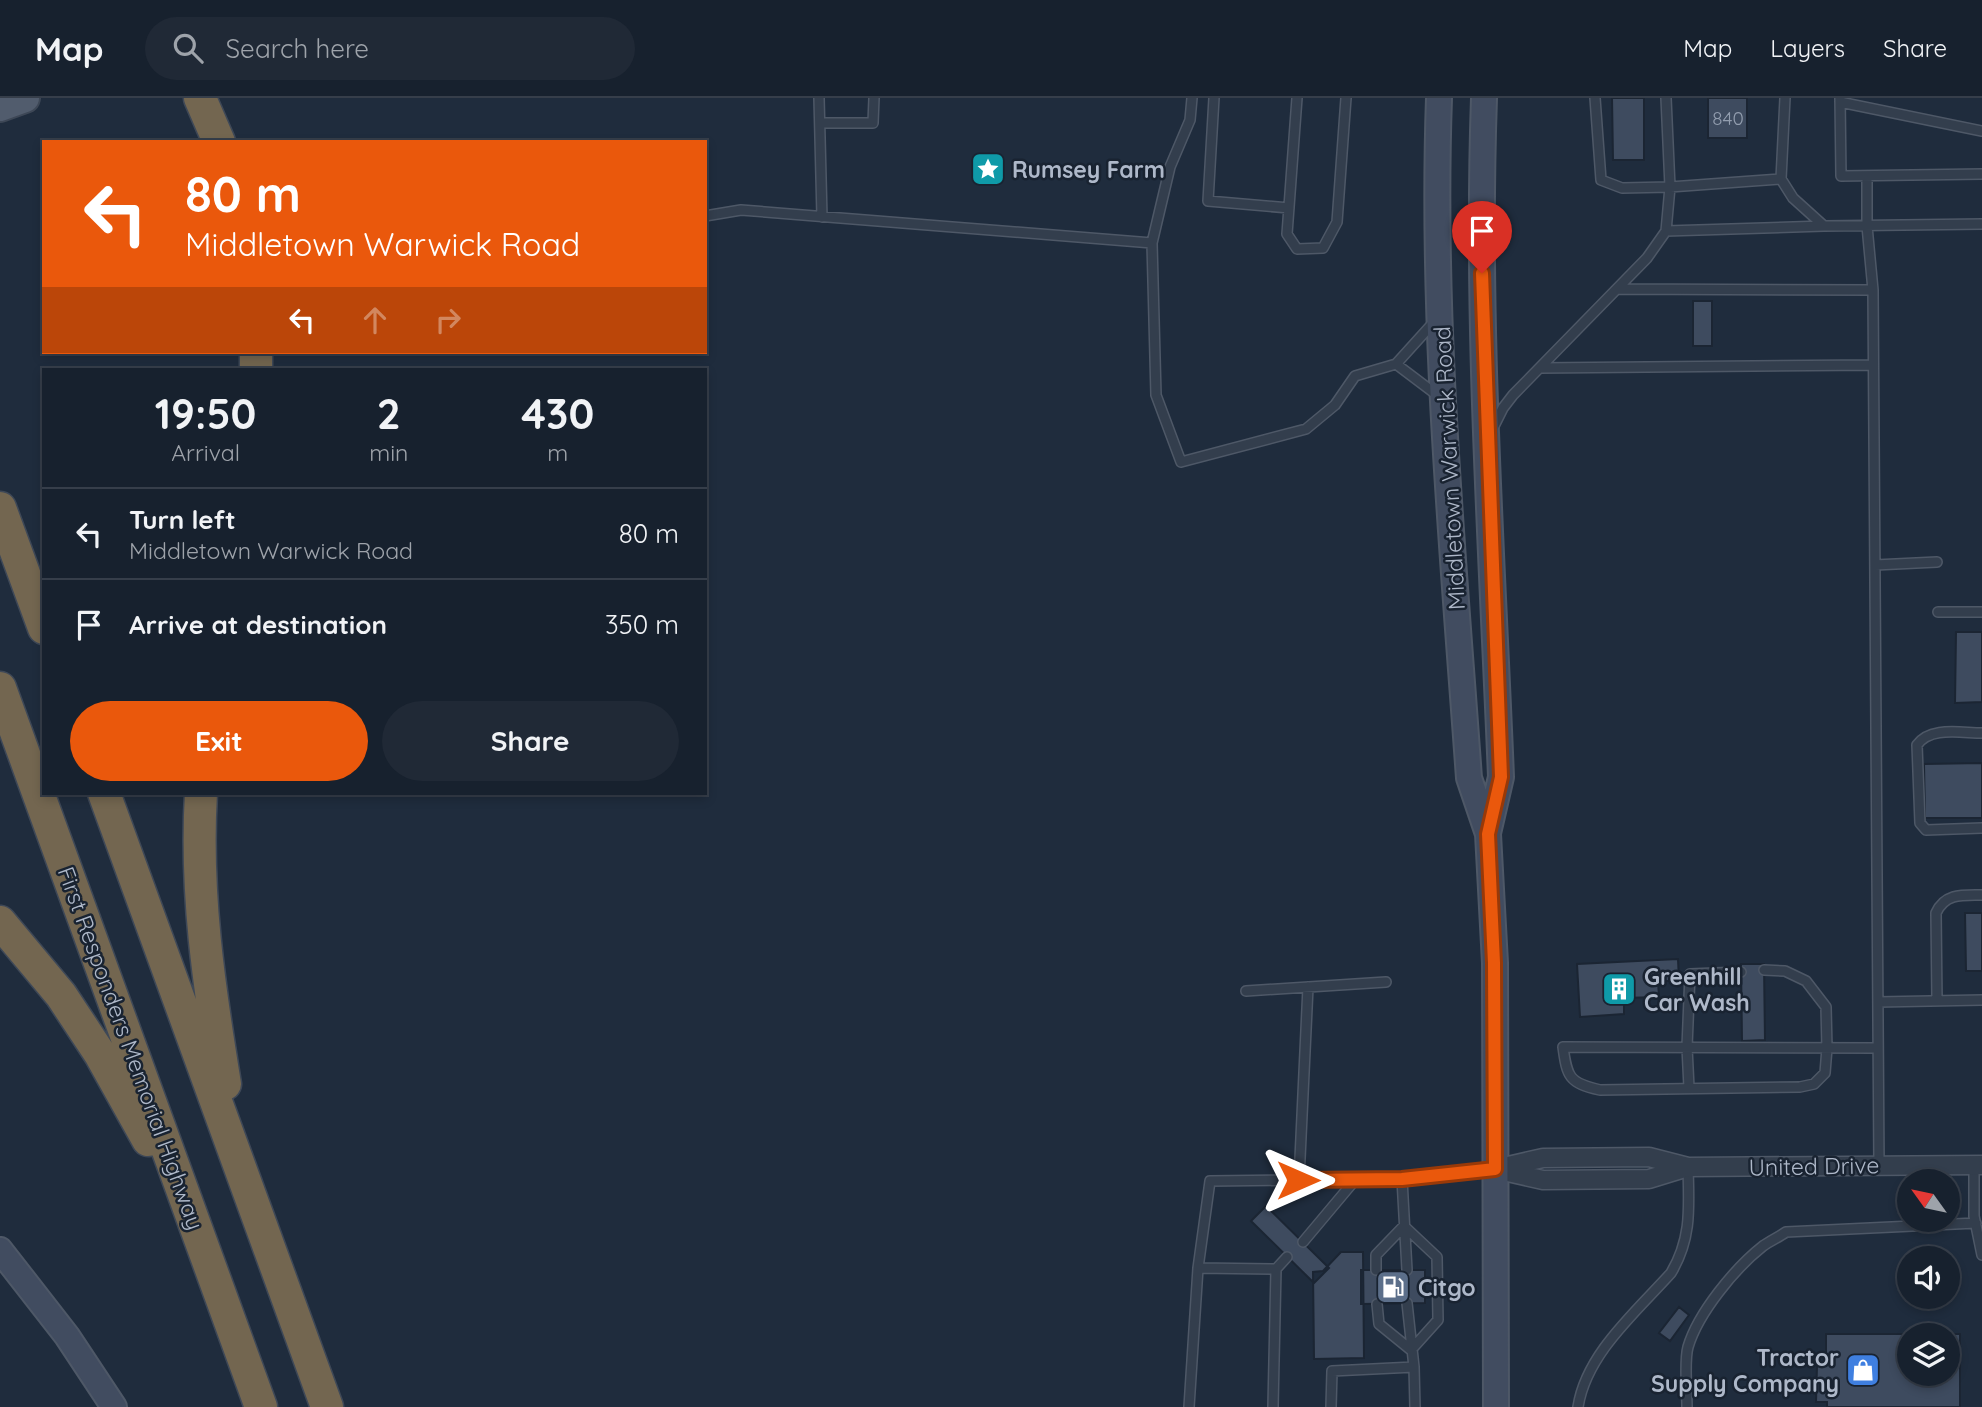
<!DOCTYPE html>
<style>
:root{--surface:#17212e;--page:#202936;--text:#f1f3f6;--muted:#9ea3aa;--line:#363e4a;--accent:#ea580c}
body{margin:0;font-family:Quicksand,sans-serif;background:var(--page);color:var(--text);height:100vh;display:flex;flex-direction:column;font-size:26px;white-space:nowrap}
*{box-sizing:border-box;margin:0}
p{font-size:23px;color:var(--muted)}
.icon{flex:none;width:38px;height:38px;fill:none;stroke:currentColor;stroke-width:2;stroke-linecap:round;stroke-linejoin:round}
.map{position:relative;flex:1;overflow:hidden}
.details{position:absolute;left:42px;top:270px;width:665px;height:427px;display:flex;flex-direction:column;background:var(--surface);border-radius:0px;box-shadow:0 4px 10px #0003,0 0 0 2px var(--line)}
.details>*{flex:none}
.guide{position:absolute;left:42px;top:42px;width:665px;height:214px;border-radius:0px;box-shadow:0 4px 10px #0003,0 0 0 2px var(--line);background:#ea580c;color:#fff;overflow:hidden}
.needle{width:46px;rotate:303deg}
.tools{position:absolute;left:1897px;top:1071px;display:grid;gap:14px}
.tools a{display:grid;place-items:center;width:63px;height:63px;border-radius:50%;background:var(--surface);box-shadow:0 4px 10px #0003,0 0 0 2px var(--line);font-size:35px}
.pin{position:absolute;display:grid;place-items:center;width:60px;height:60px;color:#fff;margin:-72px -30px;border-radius:50% 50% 50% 0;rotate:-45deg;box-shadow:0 0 7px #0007}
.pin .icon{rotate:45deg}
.me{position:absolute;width:77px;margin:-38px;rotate:90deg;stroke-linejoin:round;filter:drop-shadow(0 0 5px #0008)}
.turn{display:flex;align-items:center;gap:24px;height:147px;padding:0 28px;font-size:32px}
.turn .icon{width:91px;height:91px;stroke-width:2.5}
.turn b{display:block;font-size:49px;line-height:60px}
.lanes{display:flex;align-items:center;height:66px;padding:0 28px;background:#0003;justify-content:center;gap:35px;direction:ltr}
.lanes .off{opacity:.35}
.eta{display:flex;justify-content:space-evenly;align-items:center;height:119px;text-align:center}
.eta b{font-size:42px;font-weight:800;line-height:49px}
.button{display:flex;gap:14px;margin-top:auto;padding:14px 28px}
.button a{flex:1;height:80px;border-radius:42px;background:var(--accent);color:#fff;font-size:28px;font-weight:800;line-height:80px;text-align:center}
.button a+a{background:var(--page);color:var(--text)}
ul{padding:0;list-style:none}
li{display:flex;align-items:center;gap:21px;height:91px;padding:0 28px;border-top:2px solid var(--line)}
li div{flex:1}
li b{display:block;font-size:26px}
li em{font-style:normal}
header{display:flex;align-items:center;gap:42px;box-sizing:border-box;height:98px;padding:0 35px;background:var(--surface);border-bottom:2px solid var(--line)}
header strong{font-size:33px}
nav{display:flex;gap:38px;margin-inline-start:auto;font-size:24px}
.search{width:490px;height:63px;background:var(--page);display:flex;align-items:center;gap:18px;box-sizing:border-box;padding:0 24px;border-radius:38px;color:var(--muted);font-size:26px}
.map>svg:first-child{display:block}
</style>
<header>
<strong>Map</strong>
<div class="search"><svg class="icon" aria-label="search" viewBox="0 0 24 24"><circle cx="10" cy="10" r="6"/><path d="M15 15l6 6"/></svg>Search here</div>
<nav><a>Map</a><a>Layers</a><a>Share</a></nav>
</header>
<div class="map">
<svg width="1982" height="1309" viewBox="0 0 1982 1309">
<rect width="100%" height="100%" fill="#1f2c3d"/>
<path fill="#3e4b5f" stroke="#1b2533" stroke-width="2" fill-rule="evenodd" d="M1612,0H1644V62H1613Z
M1708,0H1747V40H1708Z
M1693,203H1712V248H1693Z
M1956,534H1982V604L1955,605Z
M1982,665V720H1925L1924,666Z
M1965,815H1982V873H1966Z
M1678,861L1679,883H1658L1659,899L1624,900V916L1580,919L1577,866Z
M1741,866H1764L1765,942L1742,943Z
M1266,1108L1329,1170L1314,1185L1251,1123Z
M1341,1154H1363L1364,1260L1314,1261L1313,1174L1323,1173Z
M1361,1172H1425V1205L1361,1206Z
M1679,1209L1689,1217L1670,1243L1659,1235Z
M1826,1236H1960V1309H1827V1304H1816L1817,1268H1826ZM1909,1237H1948V1276H1909Z"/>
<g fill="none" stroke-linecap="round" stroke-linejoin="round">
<g stroke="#4e5867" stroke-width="12">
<path id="lane" d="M819,0L822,119
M1214,0L1208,103L1289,110
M1297,0L1287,136L1297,151L1323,150L1337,124L1346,0
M1595,0L1601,82L1622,90L1670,89L1781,81
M1785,0L1781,81L1793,100L1824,128
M1840,0L1841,78L1982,76
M1840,4L1982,33
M820,25H873L874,0
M1867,78V128L1873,192L1879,1068
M705,118L741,112L1152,145L1156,297L1181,364L1306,331L1335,307L1355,278L1396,266
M1666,133L1824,128L1982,126
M1152,145L1170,69L1190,22L1192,0
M1618,191L1873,192
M1434,224L1396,266L1437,297
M1540,270L1873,267
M1493,330L1503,310L1513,297L1647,160L1666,133L1670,89L1666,0
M1875,467L1937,464
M1938,514H1982
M1982,635C1961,635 1930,628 1917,647L1920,725L1926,732L1982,730
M1764,872L1785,873L1806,883L1826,909L1827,950L1825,975L1814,986L1800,989L1600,992C1569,985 1567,979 1563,949L1878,950
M1246,893L1386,884
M1937,903L1936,815C1945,795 1963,797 1982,797
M1878,904L1982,902
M1689,990L1687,949L1690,876L1741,874
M1974,1067V1118L1982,1157
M1402,1081L1407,1172
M1299,1082L1308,889
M1303,1144L1355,1082
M1198,1170L1276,1171
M1376,1172V1157L1404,1128L1437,1159L1438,1222L1411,1252L1379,1226L1377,1206
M1407,1205L1414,1269L1415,1309
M1189,1309L1198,1170L1210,1083L1402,1081L1495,1071
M1273,1309L1276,1171L1287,1159
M1331,1309L1332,1273L1414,1269
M1578,1309C1586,1256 1636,1214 1671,1175C1692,1140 1689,1109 1688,1069
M1687,1309C1687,1293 1684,1263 1688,1249C1698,1215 1735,1170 1763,1148C1770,1143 1779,1139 1786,1134L1976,1125"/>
</g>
<g stroke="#4e5867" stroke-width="21">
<path id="street" d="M1495,1071L1543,1060L1649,1059L1688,1069L1982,1067
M1499,1072L1543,1082L1649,1081L1688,1069"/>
</g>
<g stroke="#4e5867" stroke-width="28">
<path id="secondary" d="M1439,0C1431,227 1453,454 1469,680L1488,736L1495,865L1496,1309
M1484,0C1476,226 1492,453 1501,679L1488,735
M0,1152L67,1238L114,1309"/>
</g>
<g stroke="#3d4756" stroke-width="32">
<path id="primary" d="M0,9L25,0"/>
</g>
<g stroke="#3e4857" stroke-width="35">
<path id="highway" d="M200,0L219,44
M256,271V254
M0,410L44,530
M0,590L261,1309
M104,695L327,1309
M201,695C195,794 209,889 225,986
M0,824L61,897L100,956L148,1042"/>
</g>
<use href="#lane" stroke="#333e4d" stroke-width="9"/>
<use href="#street" stroke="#333e4d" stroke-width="18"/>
<use href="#secondary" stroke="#414c60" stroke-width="24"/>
<use href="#primary" stroke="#515c6d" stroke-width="28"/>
<use href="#highway" stroke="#736650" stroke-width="32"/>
</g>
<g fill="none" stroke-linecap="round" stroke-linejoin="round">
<g stroke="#983908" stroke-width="18">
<path id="route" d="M1298,1082L1402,1081L1495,1071L1494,865L1488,736L1501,679L1482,175"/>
</g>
<use href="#route" stroke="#ea580c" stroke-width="12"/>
</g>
<defs>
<g id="sight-square" transform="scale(1.75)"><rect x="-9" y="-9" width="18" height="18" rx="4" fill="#0f9aa8" stroke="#192331"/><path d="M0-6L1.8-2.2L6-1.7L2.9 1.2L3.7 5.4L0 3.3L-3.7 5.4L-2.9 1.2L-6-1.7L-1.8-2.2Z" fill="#fff"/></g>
<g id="building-square" transform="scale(1.75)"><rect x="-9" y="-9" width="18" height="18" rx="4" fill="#0f9aa8" stroke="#192331"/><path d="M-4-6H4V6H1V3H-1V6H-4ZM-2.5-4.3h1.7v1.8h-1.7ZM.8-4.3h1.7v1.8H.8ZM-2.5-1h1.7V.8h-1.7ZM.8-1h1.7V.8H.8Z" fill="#fff"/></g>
<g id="fuel-square" transform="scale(1.75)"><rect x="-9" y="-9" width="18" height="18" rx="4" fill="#5c6f8a" stroke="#192331"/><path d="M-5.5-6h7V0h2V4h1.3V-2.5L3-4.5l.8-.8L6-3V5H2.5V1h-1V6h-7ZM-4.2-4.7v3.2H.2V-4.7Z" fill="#fff"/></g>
<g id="shop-square" transform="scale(1.75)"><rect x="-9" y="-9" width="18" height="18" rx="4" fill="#3f7fe0" stroke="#192331"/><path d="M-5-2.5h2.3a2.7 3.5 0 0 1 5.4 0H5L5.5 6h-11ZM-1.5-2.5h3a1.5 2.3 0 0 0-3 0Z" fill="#fff"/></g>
</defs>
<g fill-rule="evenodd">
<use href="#sight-square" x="988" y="71"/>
<use href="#building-square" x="1619" y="891"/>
<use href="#fuel-square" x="1393" y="1189"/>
<use href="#shop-square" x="1863" y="1272"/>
</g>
<g text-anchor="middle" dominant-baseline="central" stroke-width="5" stroke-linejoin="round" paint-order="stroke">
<g font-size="19" fill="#929dae">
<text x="1728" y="20">840</text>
</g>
<g font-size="23" font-weight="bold" fill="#aeb8c9" stroke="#192331" text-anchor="start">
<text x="1012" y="71">Rumsey Farm</text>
<text x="1644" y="878">Greenhill<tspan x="1644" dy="26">Car Wash</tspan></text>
<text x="1418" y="1189">Citgo</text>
<text x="1839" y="1259" text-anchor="end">Tractor<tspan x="1839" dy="26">Supply Company</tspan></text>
</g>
<g font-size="23" fill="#aeb8c9" stroke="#192331">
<text transform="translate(1449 370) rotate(-93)">Middletown Warwick Road</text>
<text transform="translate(131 950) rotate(70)">First Responders Memorial Highway</text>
<text transform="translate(1814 1068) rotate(-1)">United Drive</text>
</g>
</g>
</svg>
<div class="tools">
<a><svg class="needle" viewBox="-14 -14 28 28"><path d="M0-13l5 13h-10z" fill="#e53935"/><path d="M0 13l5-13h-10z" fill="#9ea3aa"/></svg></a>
<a><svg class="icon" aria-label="sound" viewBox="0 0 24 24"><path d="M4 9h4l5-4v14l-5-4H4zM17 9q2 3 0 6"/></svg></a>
<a><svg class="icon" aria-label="layers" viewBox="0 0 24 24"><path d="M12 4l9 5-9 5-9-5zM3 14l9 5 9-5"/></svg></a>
</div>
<div class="pin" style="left:1482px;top:175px;background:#d93025"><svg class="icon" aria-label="arrive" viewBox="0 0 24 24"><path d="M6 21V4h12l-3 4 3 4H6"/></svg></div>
<svg class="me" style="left:1298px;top:1082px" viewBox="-20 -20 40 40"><path d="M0-17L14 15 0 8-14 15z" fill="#ea580c" stroke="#fff" stroke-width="4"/></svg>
<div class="guide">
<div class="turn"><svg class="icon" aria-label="left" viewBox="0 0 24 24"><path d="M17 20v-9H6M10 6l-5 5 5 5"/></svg><div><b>80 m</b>Middletown Warwick Road</div></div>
<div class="lanes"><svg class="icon" aria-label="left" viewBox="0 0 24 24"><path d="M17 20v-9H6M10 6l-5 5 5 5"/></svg><svg class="icon off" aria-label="ahead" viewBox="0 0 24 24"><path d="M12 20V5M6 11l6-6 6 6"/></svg><svg class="icon off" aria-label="right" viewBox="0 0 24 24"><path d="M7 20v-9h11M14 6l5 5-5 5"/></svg></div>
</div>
<section class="details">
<div class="eta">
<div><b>19:50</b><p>Arrival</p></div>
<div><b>2</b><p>min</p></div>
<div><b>430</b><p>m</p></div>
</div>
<ul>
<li><svg class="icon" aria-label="left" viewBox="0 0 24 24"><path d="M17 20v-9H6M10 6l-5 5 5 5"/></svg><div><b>Turn left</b><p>Middletown Warwick Road</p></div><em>80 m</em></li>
<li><svg class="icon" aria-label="arrive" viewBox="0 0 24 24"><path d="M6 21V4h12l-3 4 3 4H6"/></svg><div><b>Arrive at destination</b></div><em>350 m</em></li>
</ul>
<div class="button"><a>Exit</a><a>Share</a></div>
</section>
</div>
